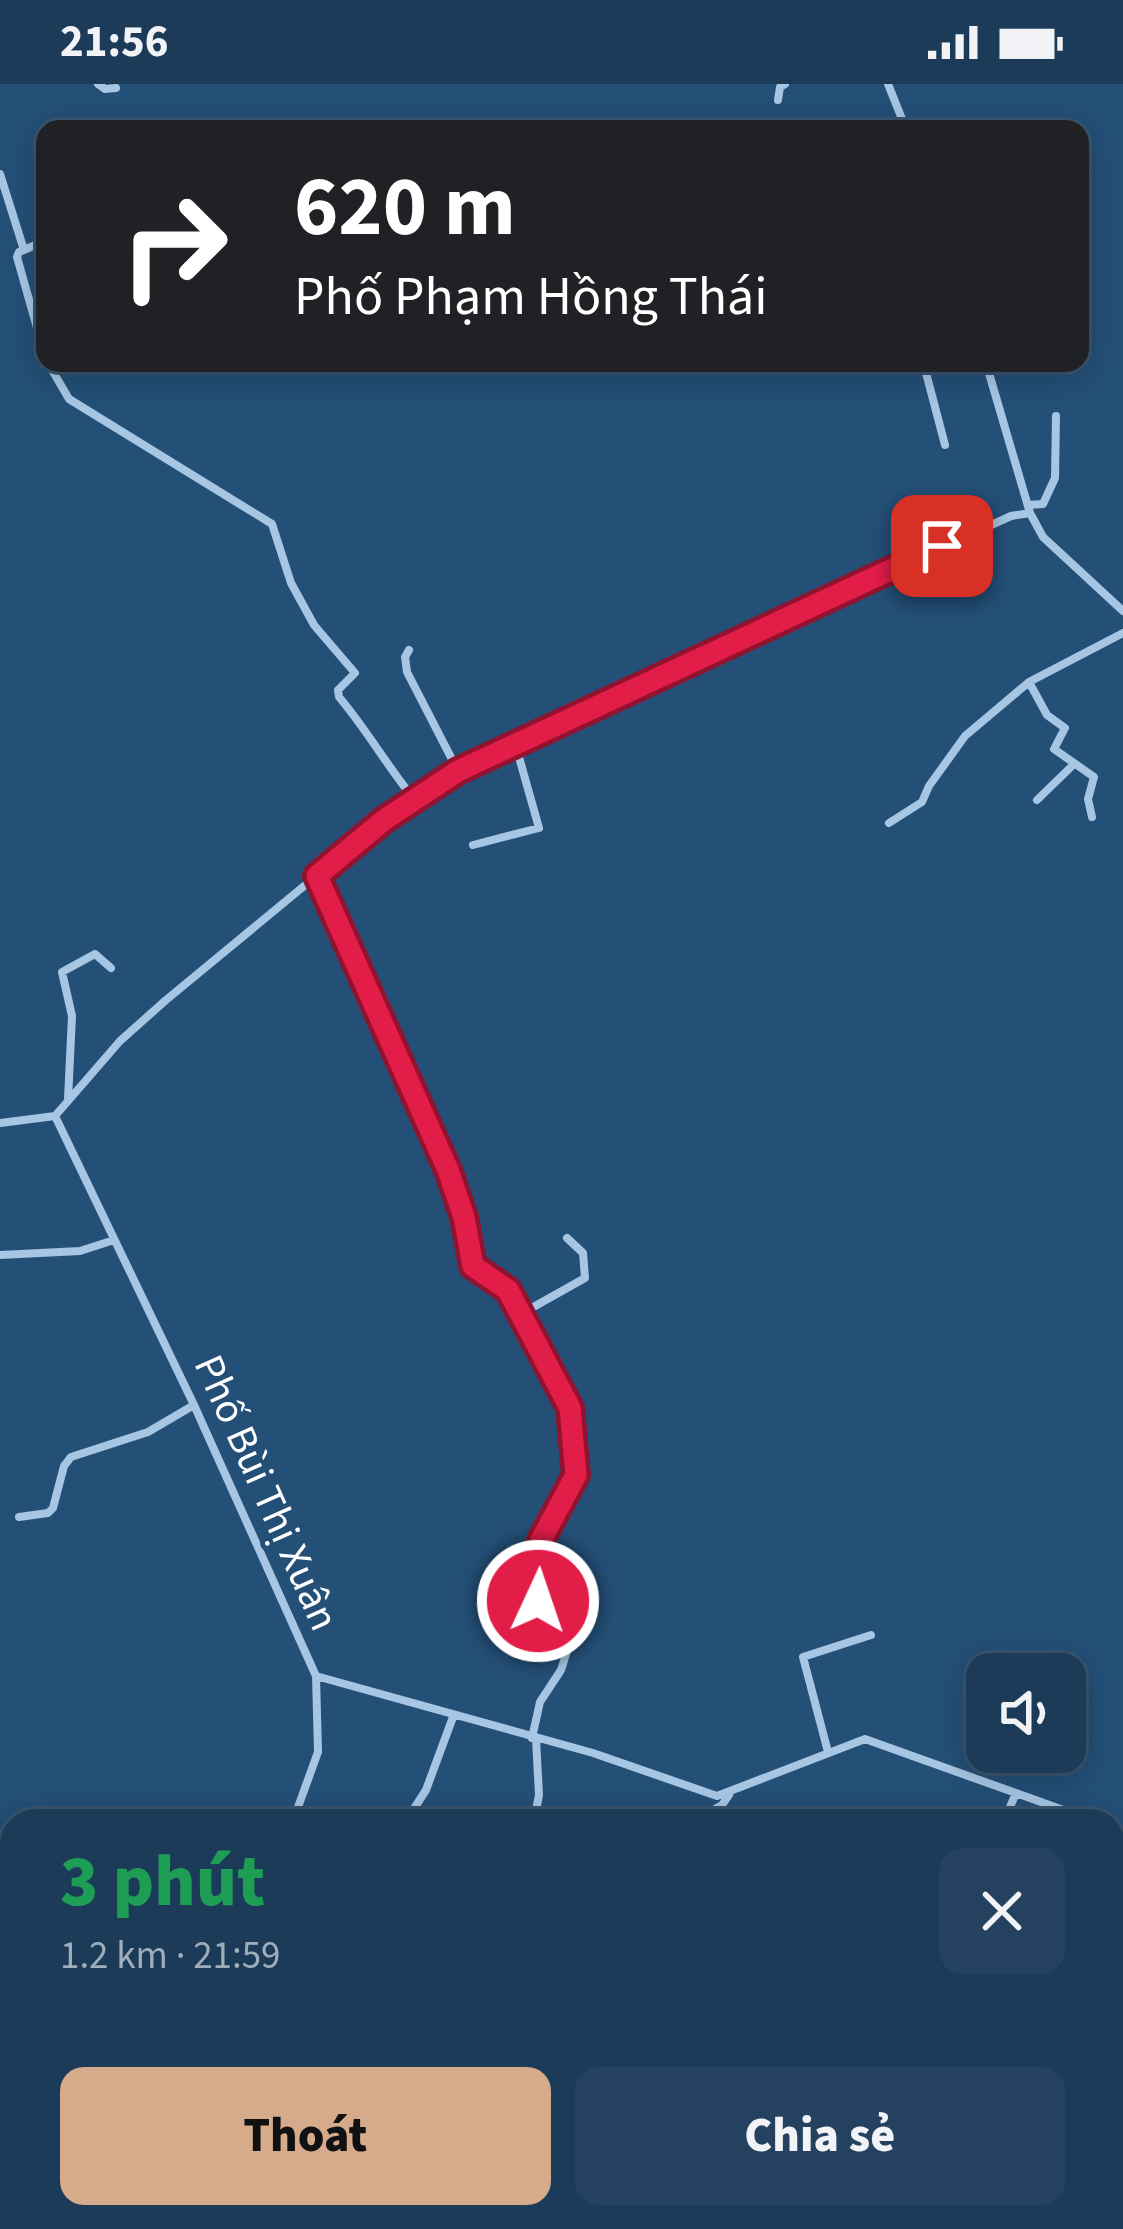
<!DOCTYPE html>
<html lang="vi">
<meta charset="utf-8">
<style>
:root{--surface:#1b3b59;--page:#24425f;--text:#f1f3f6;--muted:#a0adba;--line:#39556f;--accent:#d6ab8b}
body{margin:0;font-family:"Source Sans 3",sans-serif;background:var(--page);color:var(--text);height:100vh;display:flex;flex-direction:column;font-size:45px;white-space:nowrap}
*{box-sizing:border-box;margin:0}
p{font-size:39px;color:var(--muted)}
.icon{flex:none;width:66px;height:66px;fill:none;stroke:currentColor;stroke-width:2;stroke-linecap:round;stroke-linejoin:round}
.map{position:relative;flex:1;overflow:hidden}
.sheet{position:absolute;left:0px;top:1725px;width:1125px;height:420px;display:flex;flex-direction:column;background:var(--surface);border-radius:36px 36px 0 0;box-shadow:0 6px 30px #0003,0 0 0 3px var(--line)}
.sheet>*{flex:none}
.guide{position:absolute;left:36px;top:36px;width:1053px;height:252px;border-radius:24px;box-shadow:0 6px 30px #0003,0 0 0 3px var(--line);background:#202124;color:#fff;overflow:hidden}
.fabs{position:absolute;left:966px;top:1569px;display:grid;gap:24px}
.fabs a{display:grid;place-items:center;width:120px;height:120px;border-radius:24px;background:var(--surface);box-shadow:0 6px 30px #0003,0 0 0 3px var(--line);font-size:60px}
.pin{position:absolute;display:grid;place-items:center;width:102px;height:102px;color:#fff;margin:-51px;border-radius:24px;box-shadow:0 6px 18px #0006}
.me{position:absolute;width:132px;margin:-66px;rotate:3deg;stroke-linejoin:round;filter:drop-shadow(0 0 9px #0008)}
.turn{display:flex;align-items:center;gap:42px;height:252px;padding:0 60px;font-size:54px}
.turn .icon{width:156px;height:156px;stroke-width:2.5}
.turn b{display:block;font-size:84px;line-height:102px}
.round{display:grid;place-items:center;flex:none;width:126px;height:126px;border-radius:24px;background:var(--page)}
.overview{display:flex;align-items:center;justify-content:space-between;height:204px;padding:0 60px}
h1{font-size:72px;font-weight:800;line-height:90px;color:#1e9e55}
.cta{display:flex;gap:24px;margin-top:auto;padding:24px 60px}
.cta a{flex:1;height:138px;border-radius:24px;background:var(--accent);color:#111;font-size:48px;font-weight:800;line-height:138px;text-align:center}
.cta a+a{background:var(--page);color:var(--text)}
.status{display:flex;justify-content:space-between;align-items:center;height:84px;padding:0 60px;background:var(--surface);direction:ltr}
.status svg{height:33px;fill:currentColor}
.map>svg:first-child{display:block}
</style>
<div class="status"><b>21:56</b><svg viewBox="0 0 49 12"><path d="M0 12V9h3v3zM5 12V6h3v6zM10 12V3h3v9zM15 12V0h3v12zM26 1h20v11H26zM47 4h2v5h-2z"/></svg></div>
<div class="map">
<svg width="1123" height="2145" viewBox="0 0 1123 2145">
<rect width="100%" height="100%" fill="#244f77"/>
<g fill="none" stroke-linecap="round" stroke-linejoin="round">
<path stroke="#a6c6e3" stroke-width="8" d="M98,0L105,5L116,4
M888,0L906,45
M778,16L780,3L785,0
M0,90L24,166
M45,157L19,168L17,173L45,272
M48,279L69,315L272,440L291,499L314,541L355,589L338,606L339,613C367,646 387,682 414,715
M940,279L925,285L945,361
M986,279L1030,429
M1028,421L1043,420L1055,394L1056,332
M409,566L405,573L407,588L458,687
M1029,598L1047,631L1065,644L1054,665L1094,693L1088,715L1092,733
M1037,716L1072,682
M889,739L922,718L929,702L965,652L1029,598L1123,549
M473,761L539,744L515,659
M317,792L451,1094L473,1182L508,1206L566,1313L577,1372L572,1401L544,1447L539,1465L538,1517L565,1556L567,1567L561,1586L540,1618L532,1654
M68,1015L72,932L62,888L95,870L111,884
M55,1032L194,1321L316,1592L593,1669L717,1712L865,1655L1094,1737
M55,1032L120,957L166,916L384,736L458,687L515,659L1011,432L1030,429L1043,453L1123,527
M0,1039L55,1032
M0,1171L80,1167L114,1156
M521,1230L585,1194L583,1169L567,1154
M19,1433L48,1429L53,1424L64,1382L71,1373L148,1348L194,1321
M828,1668L803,1573L871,1551
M293,1737L318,1668L316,1592
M406,1737L426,1706L453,1633
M534,1737L539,1711L536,1655
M560,1737L561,1735
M695,1737L722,1721L729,1711
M1004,1737L1016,1709
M1047,1737L1053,1724
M1113,1744L1123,1747
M0,2084L12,2079
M116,2133L117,2145
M434,2133L443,2145
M328,2145L333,2133"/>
</g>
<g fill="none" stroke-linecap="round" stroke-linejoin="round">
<g stroke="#92132f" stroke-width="30">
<path id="route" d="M538,1517L541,1456L576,1391L570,1324L508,1206L473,1182L464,1133L448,1086L317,792L384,736L458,687L942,462"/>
</g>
<use href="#route" stroke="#e11d48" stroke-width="21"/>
</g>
<g text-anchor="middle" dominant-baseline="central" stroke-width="10" stroke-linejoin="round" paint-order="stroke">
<g font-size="42" fill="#fff" stroke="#244f77">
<text transform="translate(266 1409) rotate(66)">Phố Bùi Thị Xuân</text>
</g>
</g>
</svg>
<div class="fabs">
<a><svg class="icon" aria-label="sound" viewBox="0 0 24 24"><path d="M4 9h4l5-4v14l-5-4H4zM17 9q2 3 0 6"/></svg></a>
</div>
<div class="pin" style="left:942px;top:462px;background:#d93025"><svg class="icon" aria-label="arrive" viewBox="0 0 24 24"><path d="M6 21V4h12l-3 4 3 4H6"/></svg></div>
<svg class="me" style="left:538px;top:1517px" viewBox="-20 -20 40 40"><circle r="17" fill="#e11d48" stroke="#fff" stroke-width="3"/><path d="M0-11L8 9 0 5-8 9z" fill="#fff"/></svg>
<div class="guide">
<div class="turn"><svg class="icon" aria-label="right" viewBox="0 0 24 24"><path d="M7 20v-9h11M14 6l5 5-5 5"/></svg><div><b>620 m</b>Phố Phạm Hồng Thái</div></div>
</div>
<section class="sheet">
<div class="overview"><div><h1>3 phút</h1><p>1.2 km · 21:59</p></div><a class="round"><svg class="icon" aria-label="close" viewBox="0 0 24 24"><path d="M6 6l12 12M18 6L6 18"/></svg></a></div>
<div class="cta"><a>Thoát</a><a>Chia sẻ</a></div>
</section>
</div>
